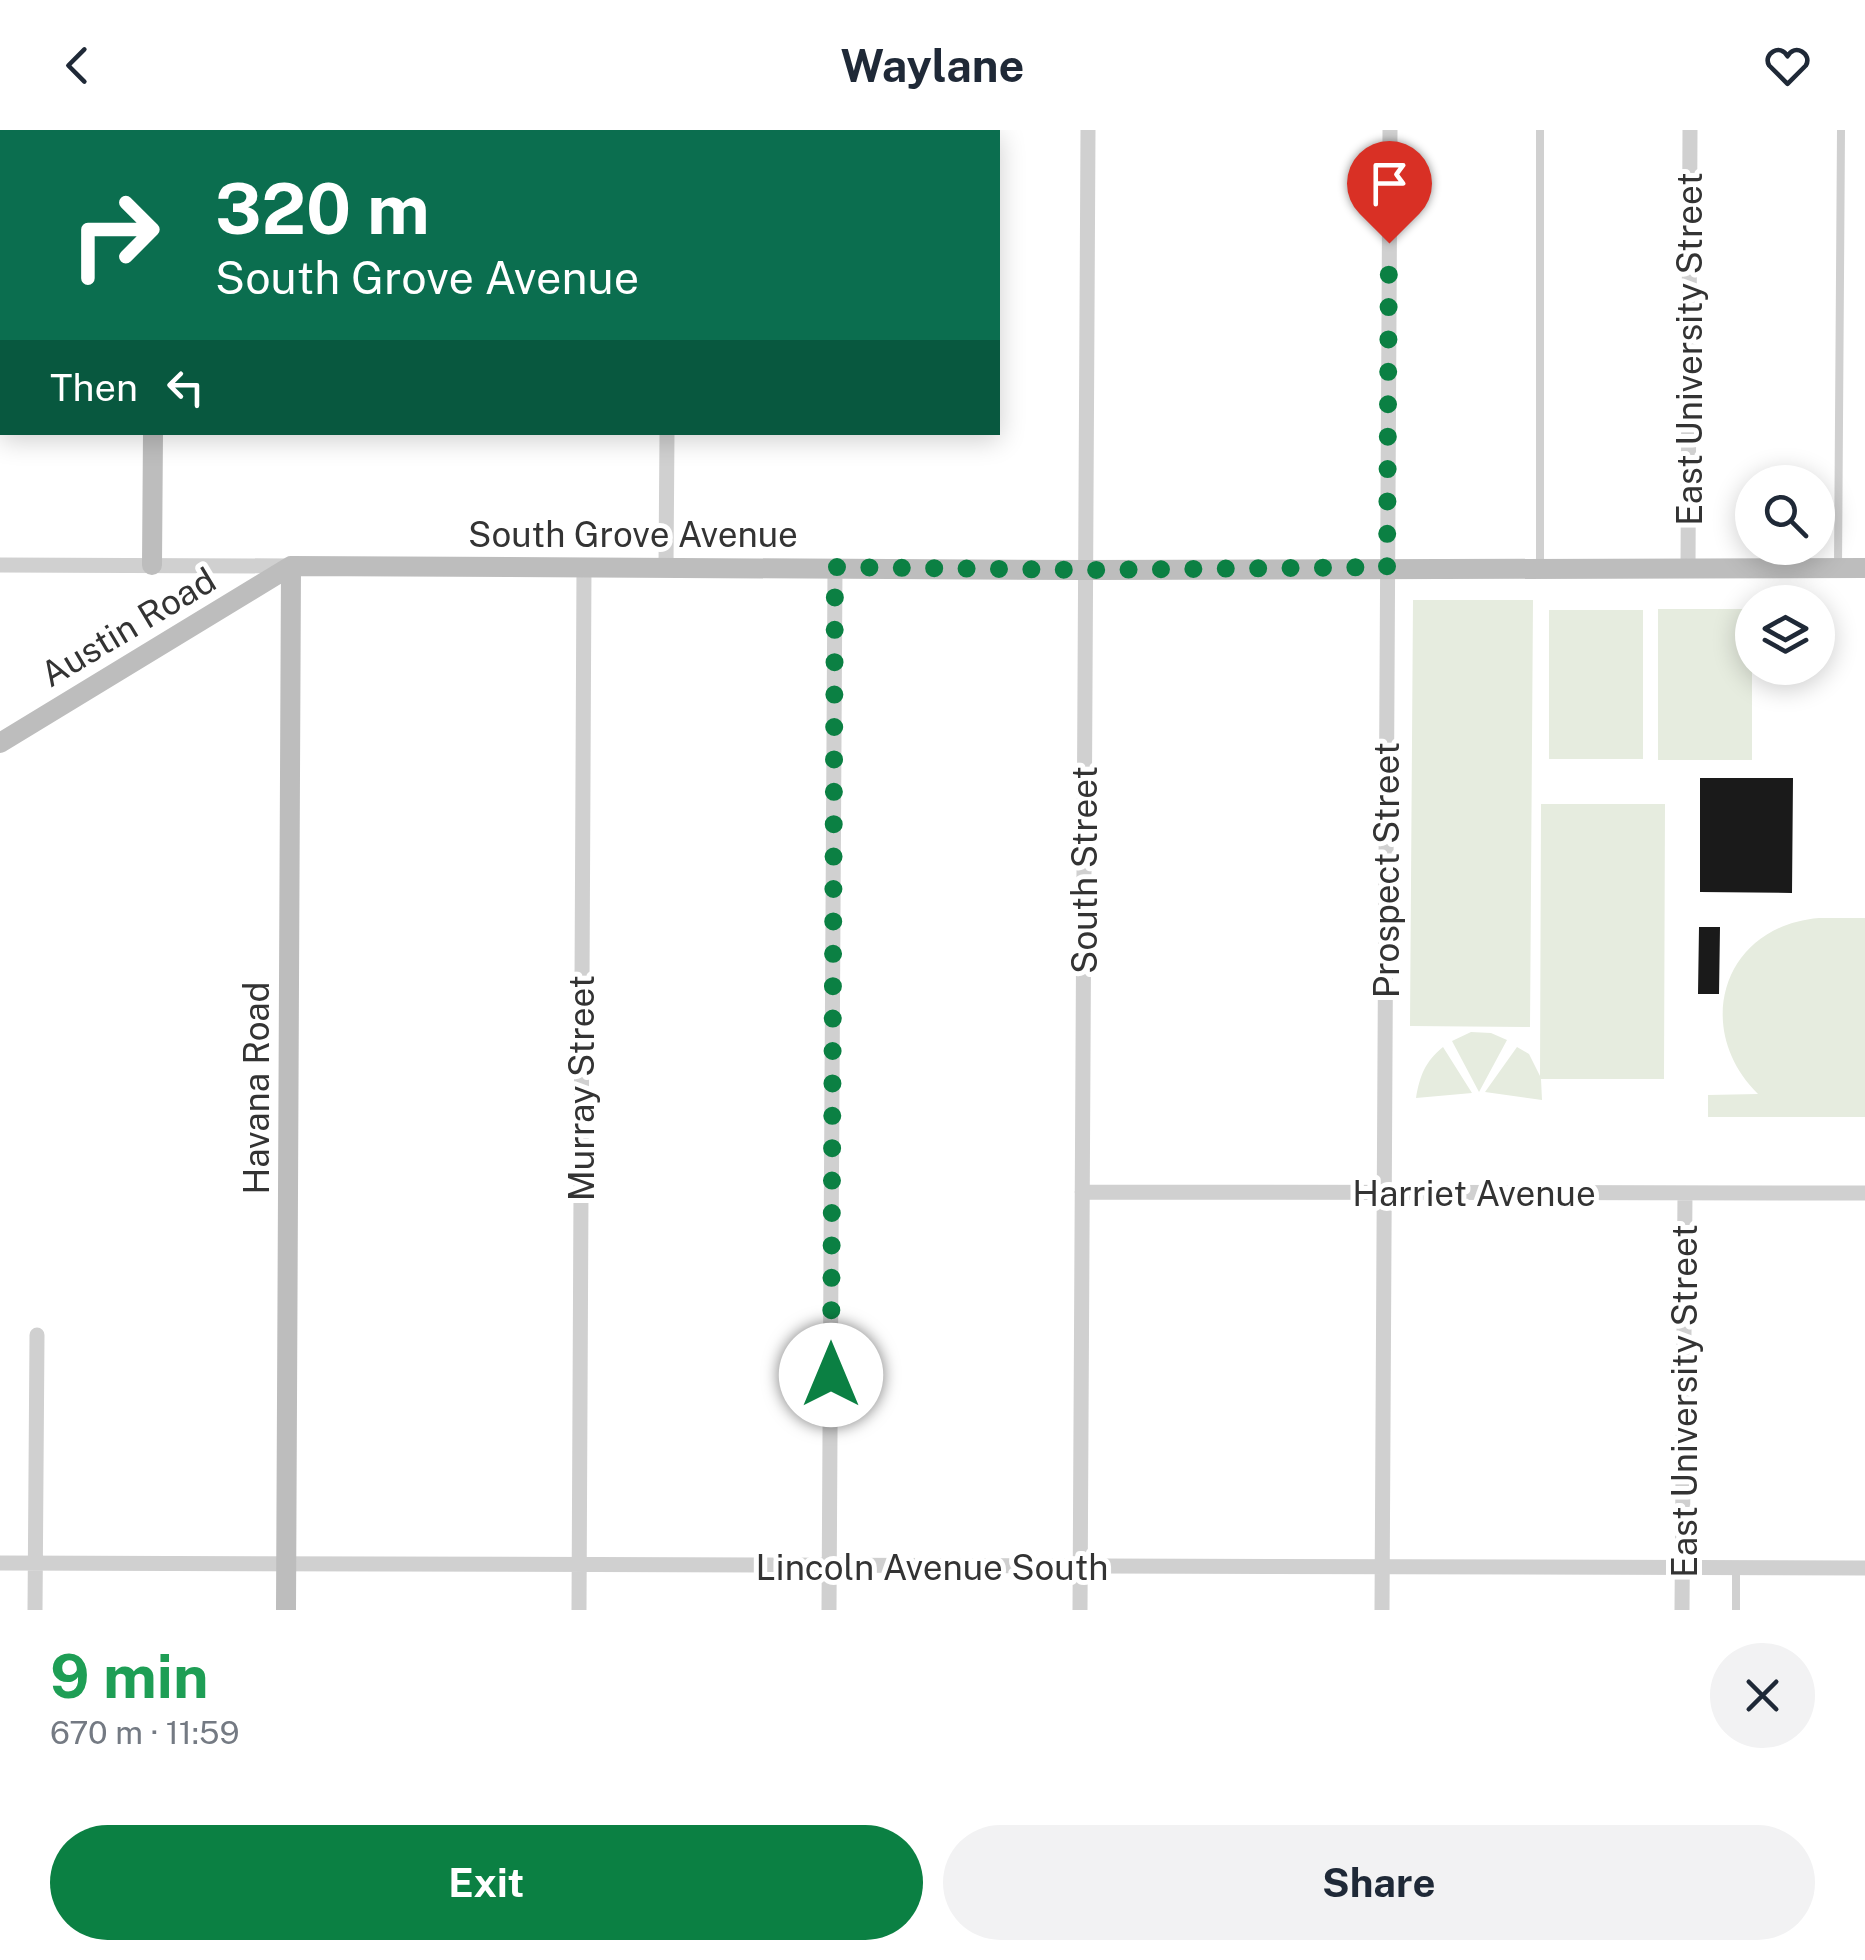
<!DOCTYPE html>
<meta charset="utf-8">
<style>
:root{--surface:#fff;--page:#f2f2f3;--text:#1f2937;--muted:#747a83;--accent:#0b8043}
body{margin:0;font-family:"Public Sans",sans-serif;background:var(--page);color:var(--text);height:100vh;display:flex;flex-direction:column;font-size:38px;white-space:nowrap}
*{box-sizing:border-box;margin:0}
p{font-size:32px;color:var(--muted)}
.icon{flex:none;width:55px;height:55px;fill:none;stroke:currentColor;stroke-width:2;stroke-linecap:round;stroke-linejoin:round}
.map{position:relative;height:1480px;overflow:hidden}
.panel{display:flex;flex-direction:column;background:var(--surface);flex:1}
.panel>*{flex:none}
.top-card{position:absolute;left:0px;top:0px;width:1000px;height:305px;box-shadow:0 5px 25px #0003;background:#0b6e4f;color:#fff;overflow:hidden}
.fabs{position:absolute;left:1735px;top:335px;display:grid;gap:20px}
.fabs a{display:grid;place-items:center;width:100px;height:100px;border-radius:50%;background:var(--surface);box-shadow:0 5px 25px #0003;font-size:50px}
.pin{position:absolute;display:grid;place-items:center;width:85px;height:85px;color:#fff;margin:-102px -42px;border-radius:50% 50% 50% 0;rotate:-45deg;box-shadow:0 0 10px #0007}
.pin .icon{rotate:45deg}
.me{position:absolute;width:110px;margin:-55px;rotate:0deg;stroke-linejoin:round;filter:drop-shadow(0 0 8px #0008)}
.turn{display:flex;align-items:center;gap:35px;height:210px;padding:0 50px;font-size:45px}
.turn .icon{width:130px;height:130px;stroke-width:2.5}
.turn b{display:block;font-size:70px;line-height:85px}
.then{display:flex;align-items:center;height:95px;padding:0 50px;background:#0003;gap:20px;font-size:38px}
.round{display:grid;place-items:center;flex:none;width:105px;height:105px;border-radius:52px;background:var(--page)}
.head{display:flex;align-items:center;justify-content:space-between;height:170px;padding:0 50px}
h1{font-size:60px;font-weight:700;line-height:75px;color:#1e9e55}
.button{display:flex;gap:20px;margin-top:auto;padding:20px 50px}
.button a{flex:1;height:115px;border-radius:60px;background:var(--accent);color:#fff;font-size:40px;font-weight:700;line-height:115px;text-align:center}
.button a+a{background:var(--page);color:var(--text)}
header{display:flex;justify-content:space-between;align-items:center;height:130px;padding:0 50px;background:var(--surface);font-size:45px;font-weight:700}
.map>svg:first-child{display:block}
</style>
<header><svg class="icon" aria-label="back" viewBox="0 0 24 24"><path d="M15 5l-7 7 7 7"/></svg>Waylane<svg class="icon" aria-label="heart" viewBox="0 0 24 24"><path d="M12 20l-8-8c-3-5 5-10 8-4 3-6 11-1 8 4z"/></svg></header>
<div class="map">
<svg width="1865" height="1480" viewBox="0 0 1865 1480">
<rect width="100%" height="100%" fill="#fff"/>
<path fill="#e6ecdf" d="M1413,470H1533L1530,897L1410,896Z
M1658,479H1752V630H1658Z
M1549,480H1643V629H1549Z
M1541,674H1665L1664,949H1541L1542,970L1485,962L1517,917L1529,924L1540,946Z
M1819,788H1865V987H1708V965L1758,964C1692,899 1722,796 1819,788Z
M1471,902L1491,903L1507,910L1479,962L1452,911Z
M1443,917L1472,963L1416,968C1420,945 1425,932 1443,917Z"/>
<path fill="#1a1a1a" d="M1700,648H1793L1792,763L1700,762Z
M1699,797H1720L1719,864H1698Z"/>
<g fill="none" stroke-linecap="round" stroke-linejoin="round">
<path stroke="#d0d0d0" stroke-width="8" d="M1540,0V435
M1838,438L1841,0
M1736,1480V1438"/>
<path stroke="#d0d0d0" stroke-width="15" d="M404,2V0
M0,435L291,436
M666,436L667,302
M1688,438L1690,0
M1082,1062L1865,1063
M0,1433L1865,1438
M35,1480L37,1205
M579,1480L584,436
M829,1480L835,437
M1080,1480L1088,0
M1382,1480L1390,0
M1682,1480L1685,1063"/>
<path stroke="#bdbdbd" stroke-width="20" d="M155,2V0
M152,435L153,302
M291,436L1086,440L1865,438
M0,613L291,436
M286,1480L291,436"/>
</g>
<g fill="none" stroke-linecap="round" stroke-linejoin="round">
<path stroke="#0b8043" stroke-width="18" stroke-dasharray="0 32.4" d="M831,1245L835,437L1086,440L1387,437L1389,113"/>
</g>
<g text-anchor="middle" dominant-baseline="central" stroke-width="10" stroke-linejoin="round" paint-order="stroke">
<g font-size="35" fill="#333" stroke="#fff">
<text transform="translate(1689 219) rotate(-90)">East University Street</text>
<text x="633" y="404">South Grove Avenue</text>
<text transform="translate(128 497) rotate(-31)">Austin Road</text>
<text transform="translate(1084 740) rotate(-90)">South Street</text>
<text transform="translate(1386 740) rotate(-90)">Prospect Street</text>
<text transform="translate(256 958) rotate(-90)">Havana Road</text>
<text transform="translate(581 958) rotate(-90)">Murray Street</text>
<text x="1474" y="1063">Harriet Avenue</text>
<text transform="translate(1684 1271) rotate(-90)">East University Street</text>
<text x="932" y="1437">Lincoln Avenue South</text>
</g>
</g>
</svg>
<div class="fabs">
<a><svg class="icon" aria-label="search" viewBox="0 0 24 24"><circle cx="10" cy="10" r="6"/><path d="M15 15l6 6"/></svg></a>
<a><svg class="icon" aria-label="layers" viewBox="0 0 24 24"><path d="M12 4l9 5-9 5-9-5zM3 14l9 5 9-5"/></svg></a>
</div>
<div class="pin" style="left:1389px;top:113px;background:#d93025"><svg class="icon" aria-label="arrive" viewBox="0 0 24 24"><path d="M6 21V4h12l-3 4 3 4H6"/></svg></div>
<svg class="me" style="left:831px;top:1245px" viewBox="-20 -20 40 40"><circle r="19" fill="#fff"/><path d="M0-13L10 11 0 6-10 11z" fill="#0b8043"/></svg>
<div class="top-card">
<div class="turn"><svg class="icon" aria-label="right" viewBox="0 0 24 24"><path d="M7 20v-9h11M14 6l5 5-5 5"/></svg><div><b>320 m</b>South Grove Avenue</div></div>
<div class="then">Then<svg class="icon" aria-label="left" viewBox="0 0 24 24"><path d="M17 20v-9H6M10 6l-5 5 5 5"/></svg></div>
</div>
</div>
<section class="panel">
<div class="head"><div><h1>9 min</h1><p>670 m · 11:59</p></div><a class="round"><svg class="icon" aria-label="close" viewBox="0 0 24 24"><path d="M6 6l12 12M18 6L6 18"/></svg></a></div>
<div class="button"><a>Exit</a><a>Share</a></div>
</section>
